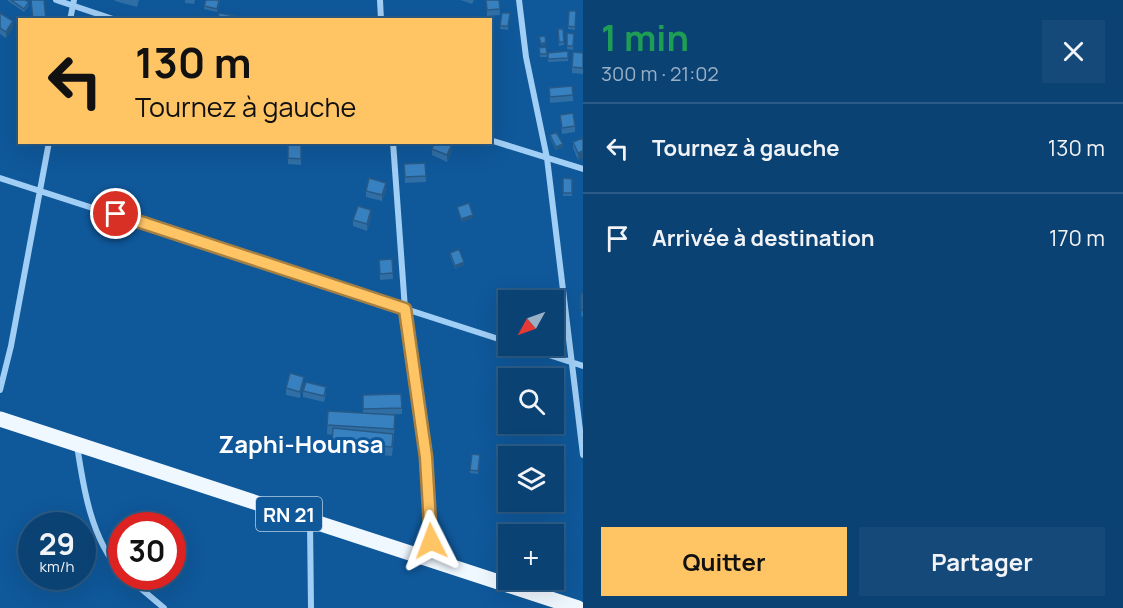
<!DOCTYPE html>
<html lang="fr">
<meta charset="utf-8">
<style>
:root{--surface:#0b4274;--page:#144979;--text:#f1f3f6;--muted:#9ab0c5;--line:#2b5b86;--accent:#ffc565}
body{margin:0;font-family:Manrope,sans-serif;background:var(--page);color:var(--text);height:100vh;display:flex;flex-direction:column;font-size:22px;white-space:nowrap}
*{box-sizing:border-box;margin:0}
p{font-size:20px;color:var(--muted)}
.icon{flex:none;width:33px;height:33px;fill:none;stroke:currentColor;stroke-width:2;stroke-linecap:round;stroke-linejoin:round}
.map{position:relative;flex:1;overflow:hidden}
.drawer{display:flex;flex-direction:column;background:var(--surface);width:540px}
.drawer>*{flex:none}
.hud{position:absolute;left:18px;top:18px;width:474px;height:126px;border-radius:0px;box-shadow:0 6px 24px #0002,0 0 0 2px var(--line);background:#ffc565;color:#111;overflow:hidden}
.needle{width:39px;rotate:230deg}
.buttons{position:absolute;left:498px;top:290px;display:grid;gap:12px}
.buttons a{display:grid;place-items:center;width:66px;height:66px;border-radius:0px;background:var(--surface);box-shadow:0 6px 24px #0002,0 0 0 2px var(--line);font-size:30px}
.speed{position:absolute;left:18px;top:512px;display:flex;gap:12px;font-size:30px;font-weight:700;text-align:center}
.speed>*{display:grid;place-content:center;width:78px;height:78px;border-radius:50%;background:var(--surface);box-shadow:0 6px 24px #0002,0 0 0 2px var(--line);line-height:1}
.speed small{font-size:15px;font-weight:400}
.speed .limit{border:9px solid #d22;background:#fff;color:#111}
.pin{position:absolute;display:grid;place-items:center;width:51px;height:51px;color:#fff;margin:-26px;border:3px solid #fff;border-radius:50%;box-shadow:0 2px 6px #0007}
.me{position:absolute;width:66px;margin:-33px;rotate:357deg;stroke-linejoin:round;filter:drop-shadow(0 0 4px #0008)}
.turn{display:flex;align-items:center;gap:21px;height:126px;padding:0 18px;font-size:27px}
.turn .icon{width:78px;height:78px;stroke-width:2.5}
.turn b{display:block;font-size:42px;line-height:51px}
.round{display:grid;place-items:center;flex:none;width:63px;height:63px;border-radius:0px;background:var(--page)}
.head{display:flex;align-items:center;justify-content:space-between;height:102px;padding:0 18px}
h1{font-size:36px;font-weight:700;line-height:45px;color:#1e9e55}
.button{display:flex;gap:12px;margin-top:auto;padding:12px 18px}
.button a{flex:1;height:69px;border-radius:0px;background:var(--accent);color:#111;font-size:24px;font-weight:700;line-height:69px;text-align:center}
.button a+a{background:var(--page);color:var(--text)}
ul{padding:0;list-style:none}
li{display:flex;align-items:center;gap:18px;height:90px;padding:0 18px;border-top:2px solid var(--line)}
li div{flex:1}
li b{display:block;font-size:22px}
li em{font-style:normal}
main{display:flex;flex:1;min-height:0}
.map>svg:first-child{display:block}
</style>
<main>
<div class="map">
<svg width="583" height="608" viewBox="0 0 583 608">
<rect width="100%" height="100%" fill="#0f589a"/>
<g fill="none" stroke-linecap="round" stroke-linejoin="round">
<path stroke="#a1cef5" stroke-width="6" d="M56,0L116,20
M380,0L381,20
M519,0L526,57L547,158L583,455
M70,20L74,0
M490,140L583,169
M393,142L405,309L426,457L432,560
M0,178L508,342
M518,345L583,366
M0,390L11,346L49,142
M77,445C83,486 91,540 122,573
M310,522L311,608
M126,576L164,608"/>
<path stroke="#eff7ff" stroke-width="15" d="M0,419L578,608"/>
</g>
<path fill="#306fa6" d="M8,0H25L29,5L24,12L8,1Z
M115,0H139L137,7L115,1Z
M185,0H195L194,4L185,3Z
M220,0L217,12L204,9V6Z
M460,0H474L472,4Z
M486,0H499L500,15L487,16Z
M569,11H576L575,30L568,29Z
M0,13L13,27L6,38L0,34Z
M502,13H510L508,30L500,29Z
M558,29H563L564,45L559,46Z
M567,33L574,34L573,50L567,49Z
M546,47L547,57H540L539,48Z
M568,51V61L548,62V53Z
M583,53V74L572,73V67Z
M549,88L573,95V101L550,103Z
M560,115L575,126V132L562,134Z
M550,135L563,147L556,150L550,138Z
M583,138L578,160L573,148V142Z
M288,142H301V165L288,164Z
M432,149L452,150L447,162L432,155Z
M425,163L426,182L405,183L404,164Z
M563,178L572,179V196H563Z
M386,189L382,201L366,197V191Z
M371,217L367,231L353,226V220Z
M450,253L464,265L455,269L450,256Z
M392,259L393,279L380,280L379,260Z
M583,294V317L581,316Z
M304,383L300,398L286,395V388Z
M303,391L326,393L324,402L303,397Z
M363,395L402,408V414L387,415L395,424L392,456L332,450L333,435L327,434L328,411L363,413Z
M480,458L478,474L470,473V470Z"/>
<path fill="#275a87" d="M13,21V27L6,38V32Z
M546,42V45L541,47V44Z
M452,144V150L447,162V155Z
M563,144V147L556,150V147Z
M583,151V158L578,160V153Z
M386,183V189L382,201V195Z
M371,210V217L367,231V224Z
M473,215V218L461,222V219Z
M464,262V265L455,269V266Z
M304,377V383L300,398V392Z"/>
<path fill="#3881c1" stroke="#275a87" stroke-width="1.5" d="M11,0H25L29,2L24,9Z
M31,0H44L46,20H33Z
M206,0H219L217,9L204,6Z
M486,0H499L500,9L487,10Z
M569,11H576L575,27L568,26Z
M0,13L13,21L6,32L0,28Z
M219,13L235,16V20H218Z
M502,13H510L508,26H500Z
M558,29H563L564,42H559Z
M567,33L574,34L573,46H567Z
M545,36L546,42L541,44L539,37Z
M546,47L547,54H540L539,48Z
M568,51V58L548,59V53Z
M573,52L583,53V68L572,67Z
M572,86L573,95L550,97L549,88Z
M573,113L575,126L562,128L560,115Z
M556,132L563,144L556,147L550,135Z
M583,138V151L578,153L573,142Z
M288,142H301V159L288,158Z
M435,142H449L452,144L447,155L432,149Z
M425,163L426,176L405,177L404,164Z
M369,178L386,183L382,195L366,191Z
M563,178L572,179V193H563Z
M469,203L473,215L461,219L457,207Z
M358,206L371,210L367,224L353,220Z
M459,249L464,262L455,266L450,253Z
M392,259L393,273L380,274L379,260Z
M581,294H583V310H581Z
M290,373L304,377L300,392L286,388Z
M306,382L326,387L324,396L303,391Z
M401,394L402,408L363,409V395Z
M328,411L395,415L394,429L327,425Z
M333,428L393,434L392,447L332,441Z
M472,454L480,455L478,471L470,470Z"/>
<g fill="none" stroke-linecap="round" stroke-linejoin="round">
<g stroke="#a68042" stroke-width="15">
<path id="route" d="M116,214L405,309L426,457L431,541"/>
</g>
<use href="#route" stroke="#ffc565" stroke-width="10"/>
</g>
<g text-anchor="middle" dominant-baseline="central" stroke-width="6" stroke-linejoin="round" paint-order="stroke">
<rect fill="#0f589a" stroke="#b7cde1" stroke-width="1.5" x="256" y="497" width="66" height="34" rx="4.5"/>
<g font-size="20" font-weight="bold" fill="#fff">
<text x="289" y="514">RN 21</text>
</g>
<g font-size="24" font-weight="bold" fill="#fff" stroke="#0f589a">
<text x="301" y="443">Zaphi-Hounsa</text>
</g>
</g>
</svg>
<div class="buttons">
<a><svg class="needle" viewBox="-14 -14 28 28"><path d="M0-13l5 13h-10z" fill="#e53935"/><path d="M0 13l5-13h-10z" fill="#9ab0c5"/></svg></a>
<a><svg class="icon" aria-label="search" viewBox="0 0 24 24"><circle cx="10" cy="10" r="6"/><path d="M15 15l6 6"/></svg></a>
<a><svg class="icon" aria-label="layers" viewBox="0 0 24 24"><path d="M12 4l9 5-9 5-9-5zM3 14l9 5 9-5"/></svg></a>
<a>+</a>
</div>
<div class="speed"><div>29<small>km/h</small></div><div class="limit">30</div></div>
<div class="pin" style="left:116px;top:214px;background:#d93025"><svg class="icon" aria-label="arrive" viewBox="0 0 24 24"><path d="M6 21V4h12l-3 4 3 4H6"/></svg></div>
<svg class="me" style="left:431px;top:541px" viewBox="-20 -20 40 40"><path d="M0-17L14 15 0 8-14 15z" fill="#ffc565" stroke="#fff" stroke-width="4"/></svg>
<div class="hud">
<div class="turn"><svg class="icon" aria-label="left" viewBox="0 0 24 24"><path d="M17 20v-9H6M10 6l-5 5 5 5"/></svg><div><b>130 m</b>Tournez à gauche</div></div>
</div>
</div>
<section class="drawer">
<div class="head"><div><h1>1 min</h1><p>300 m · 21:02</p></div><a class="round"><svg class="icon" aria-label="close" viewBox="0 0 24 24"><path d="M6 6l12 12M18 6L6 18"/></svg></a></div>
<ul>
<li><svg class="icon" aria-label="left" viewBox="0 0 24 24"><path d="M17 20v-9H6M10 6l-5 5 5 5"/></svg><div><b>Tournez à gauche</b></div><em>130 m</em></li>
<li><svg class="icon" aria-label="arrive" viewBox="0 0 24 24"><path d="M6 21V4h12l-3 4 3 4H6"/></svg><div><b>Arrivée à destination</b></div><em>170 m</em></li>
</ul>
<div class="button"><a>Quitter</a><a>Partager</a></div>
</section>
</main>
